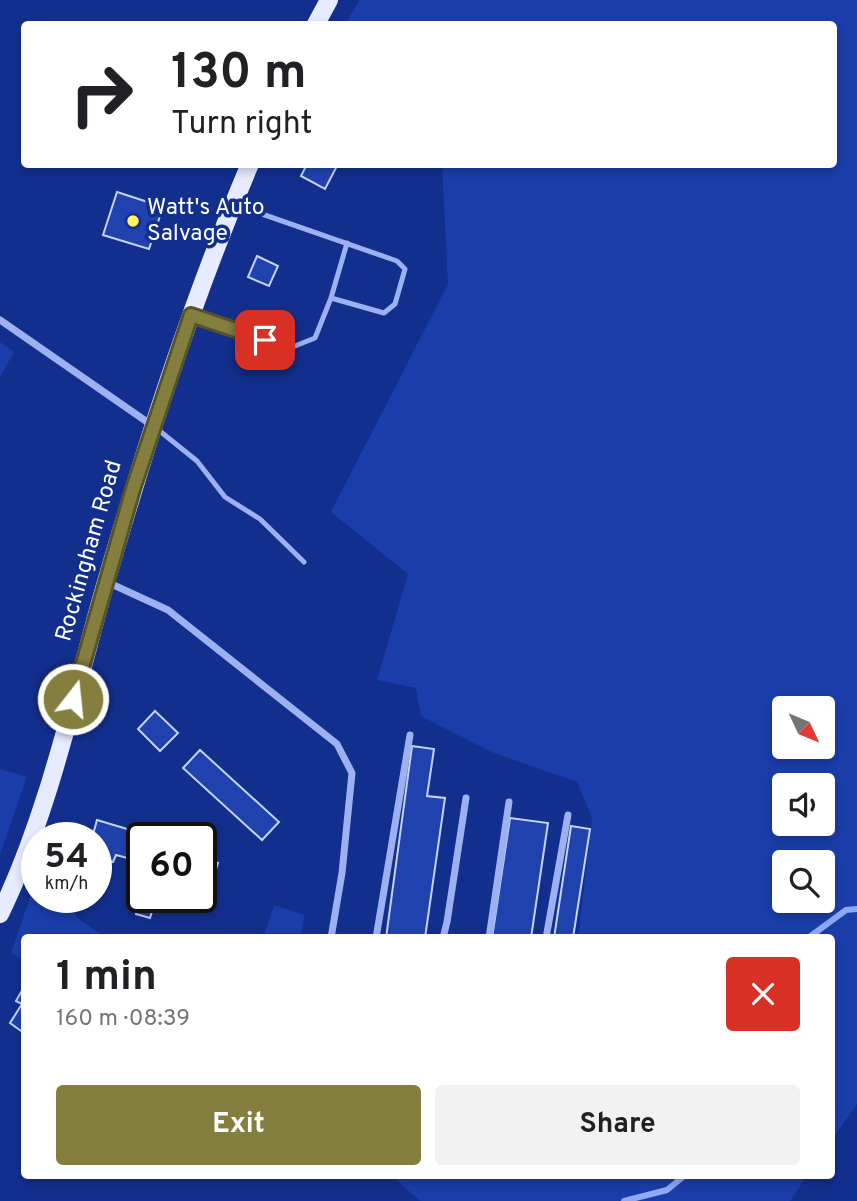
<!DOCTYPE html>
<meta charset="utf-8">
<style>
:root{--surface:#fff;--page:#f2f2f2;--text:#202124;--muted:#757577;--accent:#847f3e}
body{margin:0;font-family:Overpass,sans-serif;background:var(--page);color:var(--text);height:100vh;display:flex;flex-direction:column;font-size:26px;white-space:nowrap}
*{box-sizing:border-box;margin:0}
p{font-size:23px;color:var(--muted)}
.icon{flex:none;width:38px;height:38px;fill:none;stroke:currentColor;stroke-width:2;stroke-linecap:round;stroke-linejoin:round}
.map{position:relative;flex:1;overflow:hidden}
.sheet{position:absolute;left:21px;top:934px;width:814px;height:245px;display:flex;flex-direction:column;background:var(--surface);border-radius:7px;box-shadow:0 4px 10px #0003}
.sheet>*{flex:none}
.guide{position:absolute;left:21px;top:21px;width:816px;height:147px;border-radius:7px;box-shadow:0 4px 10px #0003;background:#fff;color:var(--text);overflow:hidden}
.needle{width:46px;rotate:134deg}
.controls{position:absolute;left:772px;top:696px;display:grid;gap:14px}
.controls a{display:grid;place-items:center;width:63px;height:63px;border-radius:7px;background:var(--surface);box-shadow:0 4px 10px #0003;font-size:35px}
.speed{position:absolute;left:21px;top:822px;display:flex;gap:14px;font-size:35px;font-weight:700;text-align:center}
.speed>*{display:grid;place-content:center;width:91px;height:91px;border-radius:50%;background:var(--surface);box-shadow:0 4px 10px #0003;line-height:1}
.speed small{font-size:18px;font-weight:400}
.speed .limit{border:4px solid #111;border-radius:10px;background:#fff;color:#111}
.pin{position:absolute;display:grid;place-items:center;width:60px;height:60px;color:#fff;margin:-30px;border-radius:14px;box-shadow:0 4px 10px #0006}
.me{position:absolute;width:77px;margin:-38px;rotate:16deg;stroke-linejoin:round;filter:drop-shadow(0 0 5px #0008)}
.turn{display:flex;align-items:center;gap:24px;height:147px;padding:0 35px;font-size:32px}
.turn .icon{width:91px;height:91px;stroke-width:2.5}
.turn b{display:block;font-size:49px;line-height:60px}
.round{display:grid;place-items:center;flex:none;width:74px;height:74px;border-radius:7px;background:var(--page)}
.summary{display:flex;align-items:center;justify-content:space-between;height:119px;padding:0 35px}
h1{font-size:42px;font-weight:700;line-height:52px}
.primary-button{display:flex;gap:14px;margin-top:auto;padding:14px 35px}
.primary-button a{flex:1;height:80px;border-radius:7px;background:var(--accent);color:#fff;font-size:28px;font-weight:700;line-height:80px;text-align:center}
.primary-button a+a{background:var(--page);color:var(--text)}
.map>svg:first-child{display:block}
</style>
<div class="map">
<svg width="857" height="1201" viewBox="0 0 857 1201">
<rect width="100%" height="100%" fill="#132f8e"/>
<path fill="#1a3da9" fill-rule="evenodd" d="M360,0H857V1104L831,1141V938H578L592,818L577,782L489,751L421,716L416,688L377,680L408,574L331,512L448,284L442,165L833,164V24H345ZM784,709H822V747H784ZM784,786H822V824H784ZM784,863H822V901H784Z
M0,342L14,352L0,377Z
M0,769L27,777L0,854Z
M37,877V898H75L76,917L106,938H24V961L11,953Z
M274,905L304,915L301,938H263Z
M392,1176H807L790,1201H420Z"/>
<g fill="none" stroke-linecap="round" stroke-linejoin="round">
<path stroke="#8ea9f5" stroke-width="6" d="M808,938L846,910L857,909
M624,1201L667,1190L684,1176"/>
</g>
<path fill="#2042ae" stroke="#c4d2fc" stroke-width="2" d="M307,164H338L325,189L301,176Z
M117,192L163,207L149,249L103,235Z
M257,256L278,266L269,286L248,277Z
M155,711L178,733L160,751L138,729Z
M412,746L434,749L427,796L445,798L425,938H386Z
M200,750L279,822L262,840L183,768Z
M510,818L548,823L531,938H492Z
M97,820L154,837L142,838V862L116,855L113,862L96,857V838H92Z
M571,826L590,829L573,938H554Z
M201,858L218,863L212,882L201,879Z
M141,894L142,898H156L150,918L136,914Z
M24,987V1033L10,1023L22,1004L16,1001Z"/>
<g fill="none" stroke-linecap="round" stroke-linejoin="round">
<path stroke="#9db1f1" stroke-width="5" d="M331,298L347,243
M194,316L290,348L315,338L331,298L384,313L395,304L405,269L397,261L236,205
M156,428L197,461L225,497L260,519L304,562"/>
<path stroke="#9db1f1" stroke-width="7" d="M0,320L153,426
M107,582L168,610L337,744L352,773L342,873L331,938
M376,938L410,735
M443,938L447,922L466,798
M489,938L509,802
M546,938L568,815"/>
<path stroke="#e7ebff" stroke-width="18" d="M316,24L329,0
M0,914C47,818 73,699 102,596C144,450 190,305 250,164"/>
</g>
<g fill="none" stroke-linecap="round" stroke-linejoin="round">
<g stroke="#565328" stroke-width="18">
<path id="route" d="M73,699L133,489L191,315L265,340"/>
</g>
<use href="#route" stroke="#847f3e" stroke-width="12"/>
</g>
<circle fill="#fff25d" stroke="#132f8e" stroke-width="2.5" cx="133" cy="221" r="7"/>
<g text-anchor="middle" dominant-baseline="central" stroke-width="7" stroke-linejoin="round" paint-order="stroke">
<g font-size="23" fill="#fff" stroke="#132f8e" text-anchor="start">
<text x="147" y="208">Watt's Auto<tspan x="147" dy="26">Salvage</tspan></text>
</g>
<g font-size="23" fill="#fff" stroke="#132f8e">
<text transform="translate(90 551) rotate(-74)">Rockingham Road</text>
</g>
</g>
</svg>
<div class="controls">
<a><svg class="needle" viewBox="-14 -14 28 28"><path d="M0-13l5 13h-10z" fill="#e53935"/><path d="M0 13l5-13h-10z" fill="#757577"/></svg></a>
<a><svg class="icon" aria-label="sound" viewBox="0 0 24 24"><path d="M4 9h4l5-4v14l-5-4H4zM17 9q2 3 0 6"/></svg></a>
<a><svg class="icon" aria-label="search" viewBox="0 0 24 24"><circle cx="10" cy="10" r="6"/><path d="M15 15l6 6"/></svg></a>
</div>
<div class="speed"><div>54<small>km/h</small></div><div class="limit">60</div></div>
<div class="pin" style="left:265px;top:340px;background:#d93025"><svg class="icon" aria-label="arrive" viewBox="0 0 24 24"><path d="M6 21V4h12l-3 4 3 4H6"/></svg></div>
<svg class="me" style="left:73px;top:699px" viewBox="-20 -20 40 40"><circle r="17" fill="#847f3e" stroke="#fff" stroke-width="3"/><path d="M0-11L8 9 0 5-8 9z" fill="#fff"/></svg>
<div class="guide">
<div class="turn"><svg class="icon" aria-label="right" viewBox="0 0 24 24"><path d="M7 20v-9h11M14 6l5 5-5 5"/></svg><div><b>130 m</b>Turn right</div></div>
</div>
<section class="sheet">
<div class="summary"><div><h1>1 min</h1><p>160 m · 08:39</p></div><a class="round" style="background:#d93025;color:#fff"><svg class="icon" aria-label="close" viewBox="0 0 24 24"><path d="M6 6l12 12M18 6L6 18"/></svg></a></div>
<div class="primary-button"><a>Exit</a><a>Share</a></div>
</section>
</div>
